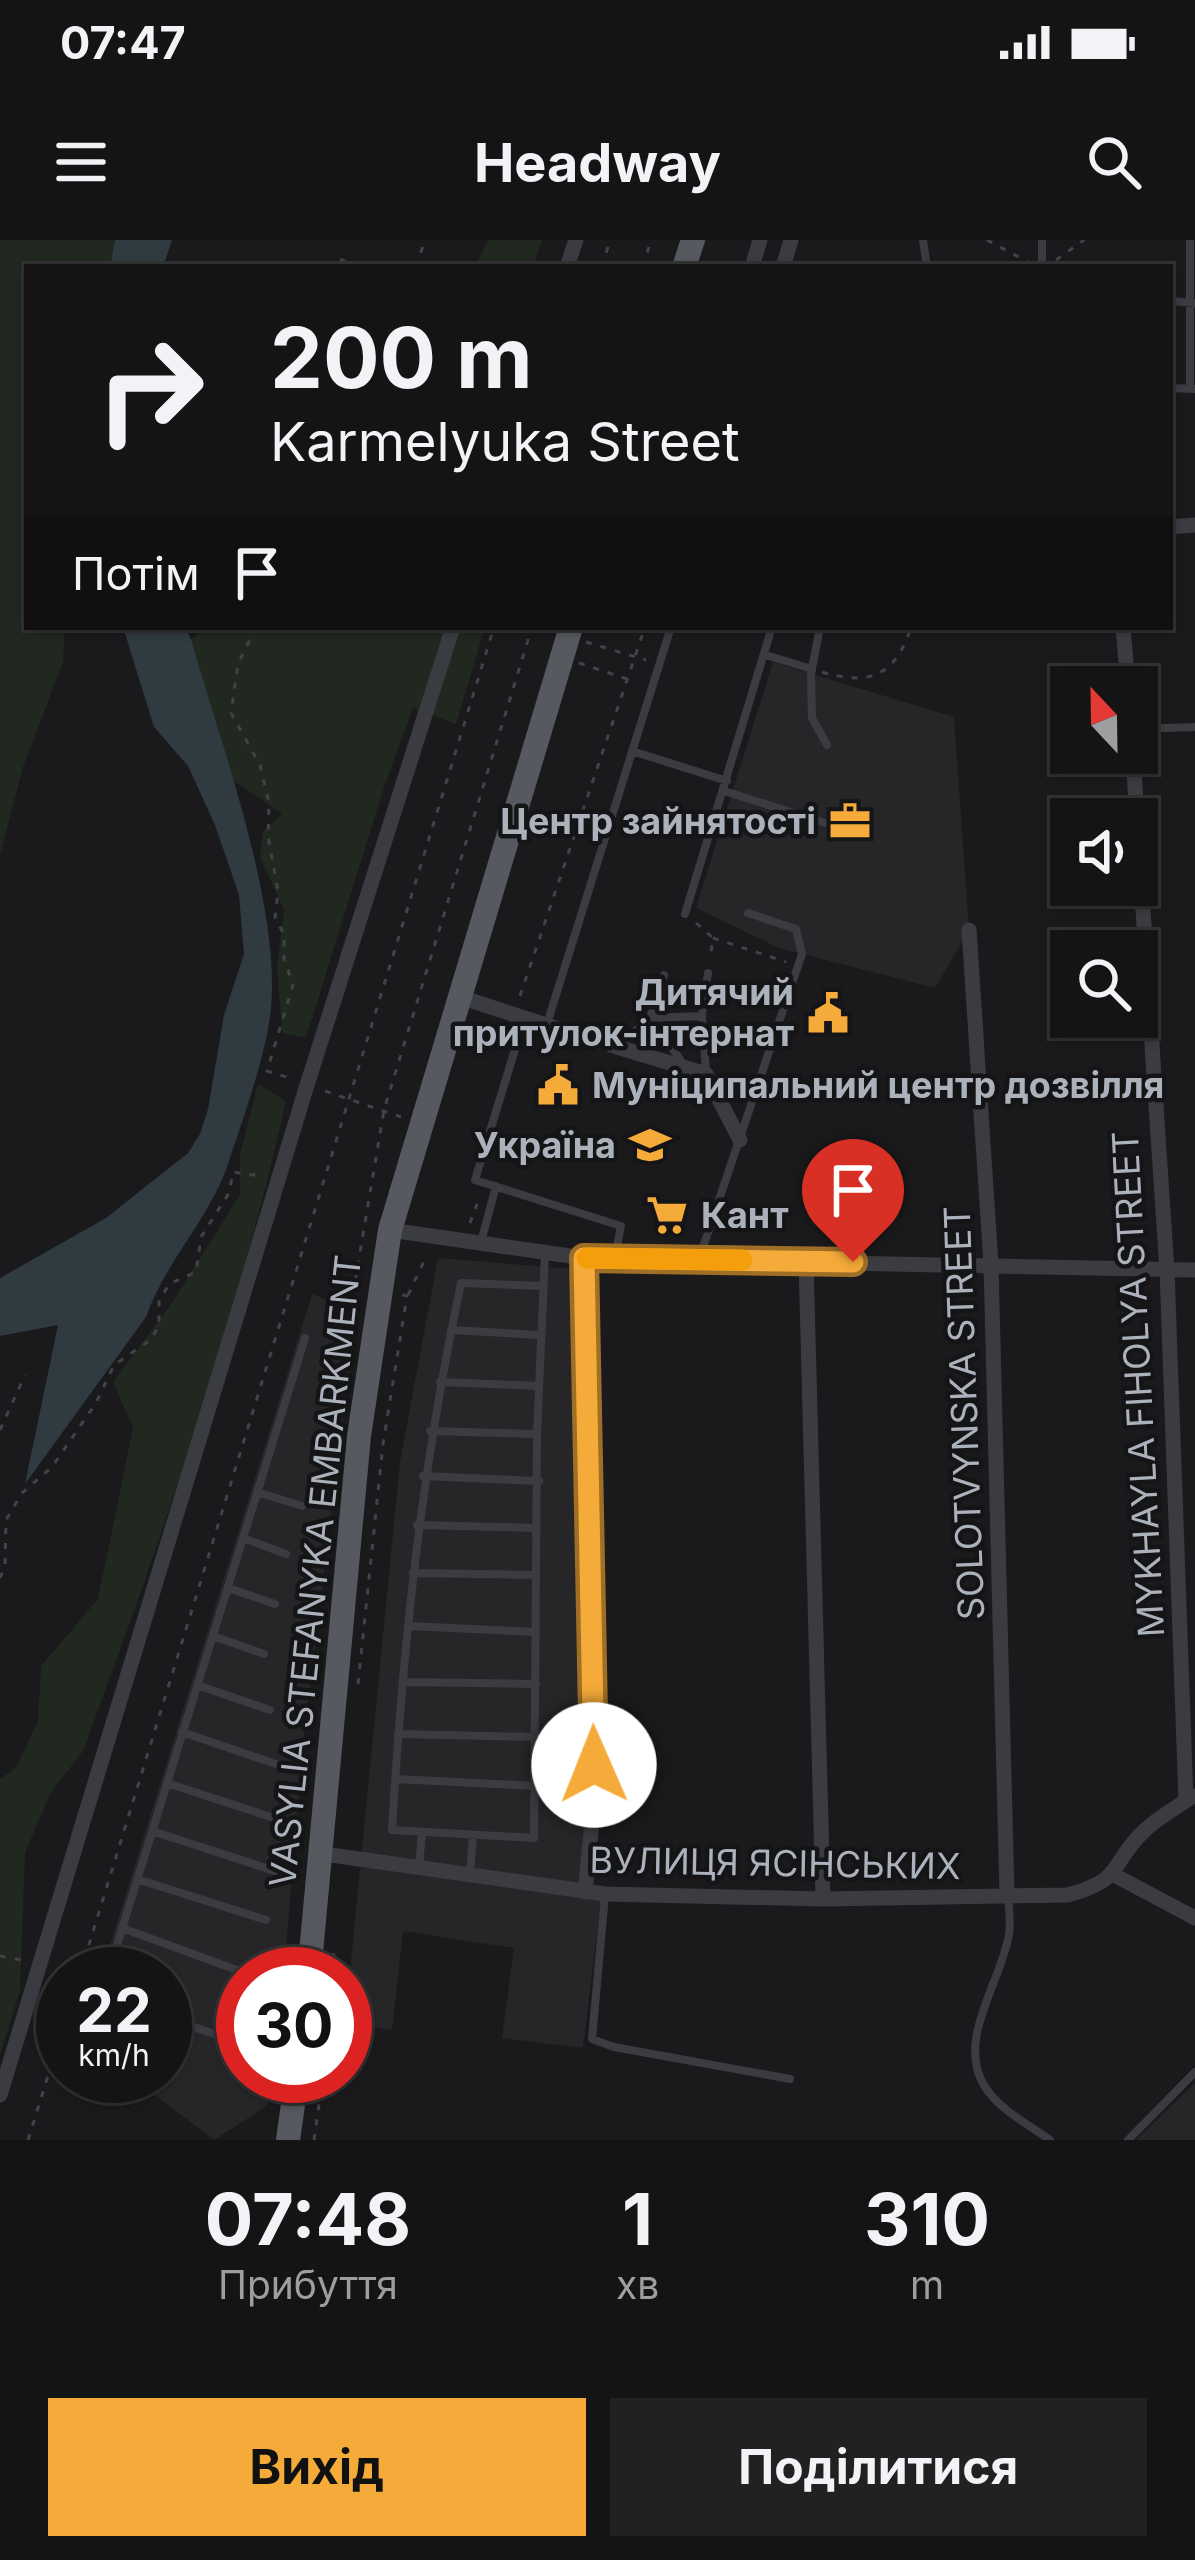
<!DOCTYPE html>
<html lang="uk">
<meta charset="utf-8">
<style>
:root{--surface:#141415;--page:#212122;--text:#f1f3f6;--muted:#9d9ea0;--line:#333334;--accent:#f5ab3a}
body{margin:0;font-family:Inter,sans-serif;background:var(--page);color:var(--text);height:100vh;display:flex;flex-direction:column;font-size:45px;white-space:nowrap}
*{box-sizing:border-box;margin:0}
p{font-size:39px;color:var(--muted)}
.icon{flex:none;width:66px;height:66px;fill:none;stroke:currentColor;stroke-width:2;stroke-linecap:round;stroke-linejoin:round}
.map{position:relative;height:1900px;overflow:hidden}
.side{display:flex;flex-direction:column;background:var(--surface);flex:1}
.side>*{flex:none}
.top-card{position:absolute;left:24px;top:24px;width:1149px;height:366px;border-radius:0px;box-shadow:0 3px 9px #0004,0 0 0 3px var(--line);background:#141415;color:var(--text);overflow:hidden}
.needle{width:78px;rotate:338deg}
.controls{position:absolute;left:1050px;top:426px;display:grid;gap:24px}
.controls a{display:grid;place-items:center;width:108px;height:108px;border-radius:0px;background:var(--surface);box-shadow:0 3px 9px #0004,0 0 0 3px var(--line);font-size:60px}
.speed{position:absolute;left:36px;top:1707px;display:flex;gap:24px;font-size:60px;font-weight:700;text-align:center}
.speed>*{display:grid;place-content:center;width:156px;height:156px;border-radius:50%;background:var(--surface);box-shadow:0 3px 9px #0004,0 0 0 3px var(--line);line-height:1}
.speed small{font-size:30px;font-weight:400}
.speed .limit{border:18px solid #d22;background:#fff;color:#111}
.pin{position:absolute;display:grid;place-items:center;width:102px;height:102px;color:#fff;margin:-123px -51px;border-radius:50% 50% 50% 0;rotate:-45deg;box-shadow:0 0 12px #0007}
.pin .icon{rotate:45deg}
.me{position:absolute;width:132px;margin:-66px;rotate:359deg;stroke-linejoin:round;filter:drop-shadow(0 0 9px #0008)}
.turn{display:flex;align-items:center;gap:42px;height:252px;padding:0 48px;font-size:54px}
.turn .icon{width:156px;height:156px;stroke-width:2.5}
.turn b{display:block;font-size:84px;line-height:102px}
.then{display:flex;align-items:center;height:114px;padding:0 48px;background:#0003;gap:24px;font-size:45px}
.eta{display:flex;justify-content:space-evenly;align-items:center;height:204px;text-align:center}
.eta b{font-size:72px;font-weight:700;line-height:84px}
.primary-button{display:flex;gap:24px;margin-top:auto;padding:24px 48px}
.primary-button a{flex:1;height:138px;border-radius:0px;background:var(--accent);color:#111;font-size:48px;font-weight:700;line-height:138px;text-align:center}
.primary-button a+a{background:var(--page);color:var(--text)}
.status{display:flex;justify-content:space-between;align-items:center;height:84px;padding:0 60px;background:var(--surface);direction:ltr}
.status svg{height:33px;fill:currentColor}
header{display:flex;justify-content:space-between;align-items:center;height:156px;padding:0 48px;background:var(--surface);font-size:54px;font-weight:700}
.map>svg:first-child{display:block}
</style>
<div class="status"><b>07:47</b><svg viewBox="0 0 49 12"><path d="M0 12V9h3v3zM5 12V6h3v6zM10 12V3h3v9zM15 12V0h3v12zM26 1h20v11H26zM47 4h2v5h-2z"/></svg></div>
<header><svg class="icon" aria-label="menu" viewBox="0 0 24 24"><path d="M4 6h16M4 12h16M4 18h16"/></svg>Headway<svg class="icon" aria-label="search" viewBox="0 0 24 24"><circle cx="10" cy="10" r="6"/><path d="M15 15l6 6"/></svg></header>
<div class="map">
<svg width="1195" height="1900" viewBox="0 0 1195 1900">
<rect width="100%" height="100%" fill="#1a1a1c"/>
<path fill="#262629" d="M773,422L954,477L969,690L935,748L779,708L696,668Z
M438,1018L574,1029L586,1564L581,1643L601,1660L583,1808L502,1798L514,1708L403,1691L392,1790L345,1782L400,1222Z
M312,1054L356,1071L302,1511L284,1734H243V1836H273L267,1866L214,1900L130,1836H165V1734H101Z
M1195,1843V1900H1136Z"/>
<path fill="#202820" d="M0,0H115L110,27H27V387H65L63,422L23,527L0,615Z
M488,0H542L533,27H475Z
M206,387H485L456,484L413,468L385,544L306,798L282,793L277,727L284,670L260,617L263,591L282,574L230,538L191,399Z
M258,844L286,861C236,1084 162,1298 83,1511L50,1554L25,1613L20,1751L0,1815V1539L16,1528L38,1481L41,1426L98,1359L133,1188L113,1142L171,1064L240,955V915Z"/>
<path fill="#2f3a41" d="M115,0H172L163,27H110Z
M123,387H185L191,399C220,503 287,679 269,783C263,823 241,885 228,924C209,980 165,1022 146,1077L25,1244L58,1085L0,1096V1038L106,978L188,913L200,894L208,869L224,775L244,714L239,655L215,585L188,526L154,487Z"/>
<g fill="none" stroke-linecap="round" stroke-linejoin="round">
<path stroke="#37383c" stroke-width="15" stroke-dasharray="15 8" stroke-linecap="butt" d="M565,791L617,807"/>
<path stroke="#414348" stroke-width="3" stroke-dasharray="6 9" stroke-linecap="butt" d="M987,0L1030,23
M340,19L357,27
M1056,20L1084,0
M416,27L425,0
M602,27L610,0
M643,27L651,0
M256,387L238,424L231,473L260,525L269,563L268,596L278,651L275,678L284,694V718L293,745L267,831L290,838
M586,402L646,420
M579,423L627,439
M822,432C869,446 895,437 911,387
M696,683L713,698L710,719
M713,698L786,722
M520,756L645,387
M325,851L401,877
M470,983L477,964
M362,1048H354L384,870L532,387
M408,1055L427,1015
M0,1190L25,1135
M0,1338L5,1326L6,1280L22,1253L52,1227L96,1163L114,1125L152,1099L159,1084V1062L169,1044L196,1032L201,997L229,953L233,932L260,936L263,933
M358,1444L383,1204L407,1056L400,1054
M0,1716L26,1721
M59,1728L74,1734
M80,1734L494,387
M332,1734L334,1710
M28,1900L63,1788
M314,1900L323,1836"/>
<path stroke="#3b3c41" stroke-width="8" d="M923,0L927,27
M1042,0V27
M1170,61L1195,63
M1170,148L1194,149
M1190,149V0
M820,387L811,434L812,478L827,505
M766,415L812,429
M1137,489L1195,487
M632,511L727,541
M724,551L825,583
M685,674L772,387
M664,735L650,778L682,822
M524,780L475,940L621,986L615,1016
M547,784L671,387
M618,806L650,778L702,776
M706,832L702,776L708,733
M481,1002L496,946
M699,1019L802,714L796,689L748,673
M543,1046L461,1043C422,1226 403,1404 392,1590L534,1598L537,1194L545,1014
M451,1090L540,1095
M440,1142L538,1146
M430,1191L537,1194
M423,1236L539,1241
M257,1252L302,1266
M417,1285L537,1288
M243,1298L286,1314
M413,1333L536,1335
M228,1348L275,1364
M409,1386L536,1392
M213,1396L264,1414
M405,1442L536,1444
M197,1445L270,1470
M182,1492L282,1526
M398,1494L537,1497
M395,1539L537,1546
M167,1543L280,1580
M152,1591L275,1631
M419,1627L422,1593
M470,1634L473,1596
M137,1639L266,1680
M605,1655L592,1799L614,1807L790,1839
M1008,1656C1009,1669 1011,1681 1009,1694C1002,1741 955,1800 985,1847C999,1869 1029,1885 1050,1900
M122,1688L248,1734
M108,1734L305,1098
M165,1777L243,1804
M1128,1900L1195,1832"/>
<path stroke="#3b3c41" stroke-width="15" d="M567,27L576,0
M752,27L760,0
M783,27L791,0
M1170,287L1195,285
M1123,387L1128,447
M1133,513L1137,579
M1137,580L1167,1030L1186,1561
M969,690L991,1024L1007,1655
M460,757L565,791
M617,807L706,834L740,900
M390,990L584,1018L1195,1030
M584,1018L594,1562L585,1652
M806,1021L823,1659
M317,1613L605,1654L823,1659L1068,1655C1126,1639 1108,1625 1145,1590C1159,1577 1177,1567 1193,1556
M1114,1635L1195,1678
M0,1855L307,845L453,387"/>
<path stroke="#575960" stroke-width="24" d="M684,27L693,0
M309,1734L359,1196L390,990L571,387
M288,1900L297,1836"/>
</g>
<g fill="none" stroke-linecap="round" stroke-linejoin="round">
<g stroke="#9f6f26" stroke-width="30">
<path id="route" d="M594,1525L584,1018L853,1022"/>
</g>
<use href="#route" stroke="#f5ab3a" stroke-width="21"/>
<path stroke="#f59e0b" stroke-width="21" d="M587,1018L742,1020"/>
</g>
<defs>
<g id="office-bare" transform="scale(3.24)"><path d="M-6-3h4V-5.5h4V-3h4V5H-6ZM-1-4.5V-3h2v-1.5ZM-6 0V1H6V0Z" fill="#f5ab3a" stroke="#151517" stroke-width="2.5" paint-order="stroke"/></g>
<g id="civic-bare" transform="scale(3.24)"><path d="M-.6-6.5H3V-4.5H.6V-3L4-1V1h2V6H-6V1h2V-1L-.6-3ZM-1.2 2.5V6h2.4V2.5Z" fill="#f5ab3a" stroke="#151517" stroke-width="2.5" paint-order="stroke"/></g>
<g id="university-bare" transform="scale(3.24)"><path d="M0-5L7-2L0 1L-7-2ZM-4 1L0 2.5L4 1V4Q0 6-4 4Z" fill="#f5ab3a" stroke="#151517" stroke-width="2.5" paint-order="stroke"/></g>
<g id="supermarket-bare" transform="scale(3.24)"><path d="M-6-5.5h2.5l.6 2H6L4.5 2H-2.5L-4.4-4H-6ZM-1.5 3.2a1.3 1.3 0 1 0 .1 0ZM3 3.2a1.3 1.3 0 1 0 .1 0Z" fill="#f5ab3a" stroke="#151517" stroke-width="2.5" paint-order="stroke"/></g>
</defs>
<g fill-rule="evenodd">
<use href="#office-bare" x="850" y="581"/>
<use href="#civic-bare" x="828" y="773"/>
<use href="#civic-bare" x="558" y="845"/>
<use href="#university-bare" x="650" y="905"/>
<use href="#supermarket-bare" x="667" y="975"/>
</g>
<g text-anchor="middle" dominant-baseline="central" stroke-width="9" stroke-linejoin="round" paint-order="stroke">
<g font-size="36" font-weight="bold" fill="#acb2bc" stroke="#151517" text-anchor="end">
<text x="816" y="581">Центр зайнятості</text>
<text x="794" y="752">Дитячий<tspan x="794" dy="41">притулок-інтернат</tspan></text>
<text x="592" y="845" text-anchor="start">Муніципальний центр дозвілля</text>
<text x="616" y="905">Україна</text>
<text x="701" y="975" text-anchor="start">Кант</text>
</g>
<g font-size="36" fill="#acb2bc" stroke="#151517">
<text transform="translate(1138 1144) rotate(-93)">MYKHAYLA FIHOLYA STREET</text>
<text transform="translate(964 1173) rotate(-92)">SOLOTVYNSKA STREET</text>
<text transform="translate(315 1331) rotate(-84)">VASYLIA STEFANYKA EMBARKMENT</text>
<text transform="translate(775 1623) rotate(1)">ВУЛИЦЯ ЯСІНСЬКИХ</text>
</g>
</g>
</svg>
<div class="controls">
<a><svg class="needle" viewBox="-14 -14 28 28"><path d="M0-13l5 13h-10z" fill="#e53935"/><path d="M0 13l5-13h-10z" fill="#9d9ea0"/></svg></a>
<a><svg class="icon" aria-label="sound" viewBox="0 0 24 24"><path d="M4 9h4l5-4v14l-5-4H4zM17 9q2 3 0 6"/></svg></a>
<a><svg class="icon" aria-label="search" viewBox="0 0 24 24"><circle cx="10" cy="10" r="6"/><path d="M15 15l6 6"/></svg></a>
</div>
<div class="speed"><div>22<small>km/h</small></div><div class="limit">30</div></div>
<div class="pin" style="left:853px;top:1022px;background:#d93025"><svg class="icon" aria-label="arrive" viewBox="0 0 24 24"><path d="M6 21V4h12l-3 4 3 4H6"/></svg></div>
<svg class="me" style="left:594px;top:1525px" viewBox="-20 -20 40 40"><circle r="19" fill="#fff"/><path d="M0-13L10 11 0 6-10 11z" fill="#f5ab3a"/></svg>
<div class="top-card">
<div class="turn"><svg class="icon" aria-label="right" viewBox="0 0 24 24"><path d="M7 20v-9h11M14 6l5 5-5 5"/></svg><div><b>200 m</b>Karmelyuka Street</div></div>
<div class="then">Потім<svg class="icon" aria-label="arrive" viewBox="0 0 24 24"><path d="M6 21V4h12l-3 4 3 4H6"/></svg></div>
</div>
</div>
<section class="side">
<div class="eta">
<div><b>07:48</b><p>Прибуття</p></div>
<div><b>1</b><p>хв</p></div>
<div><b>310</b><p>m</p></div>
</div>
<div class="primary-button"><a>Вихід</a><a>Поділитися</a></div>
</section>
